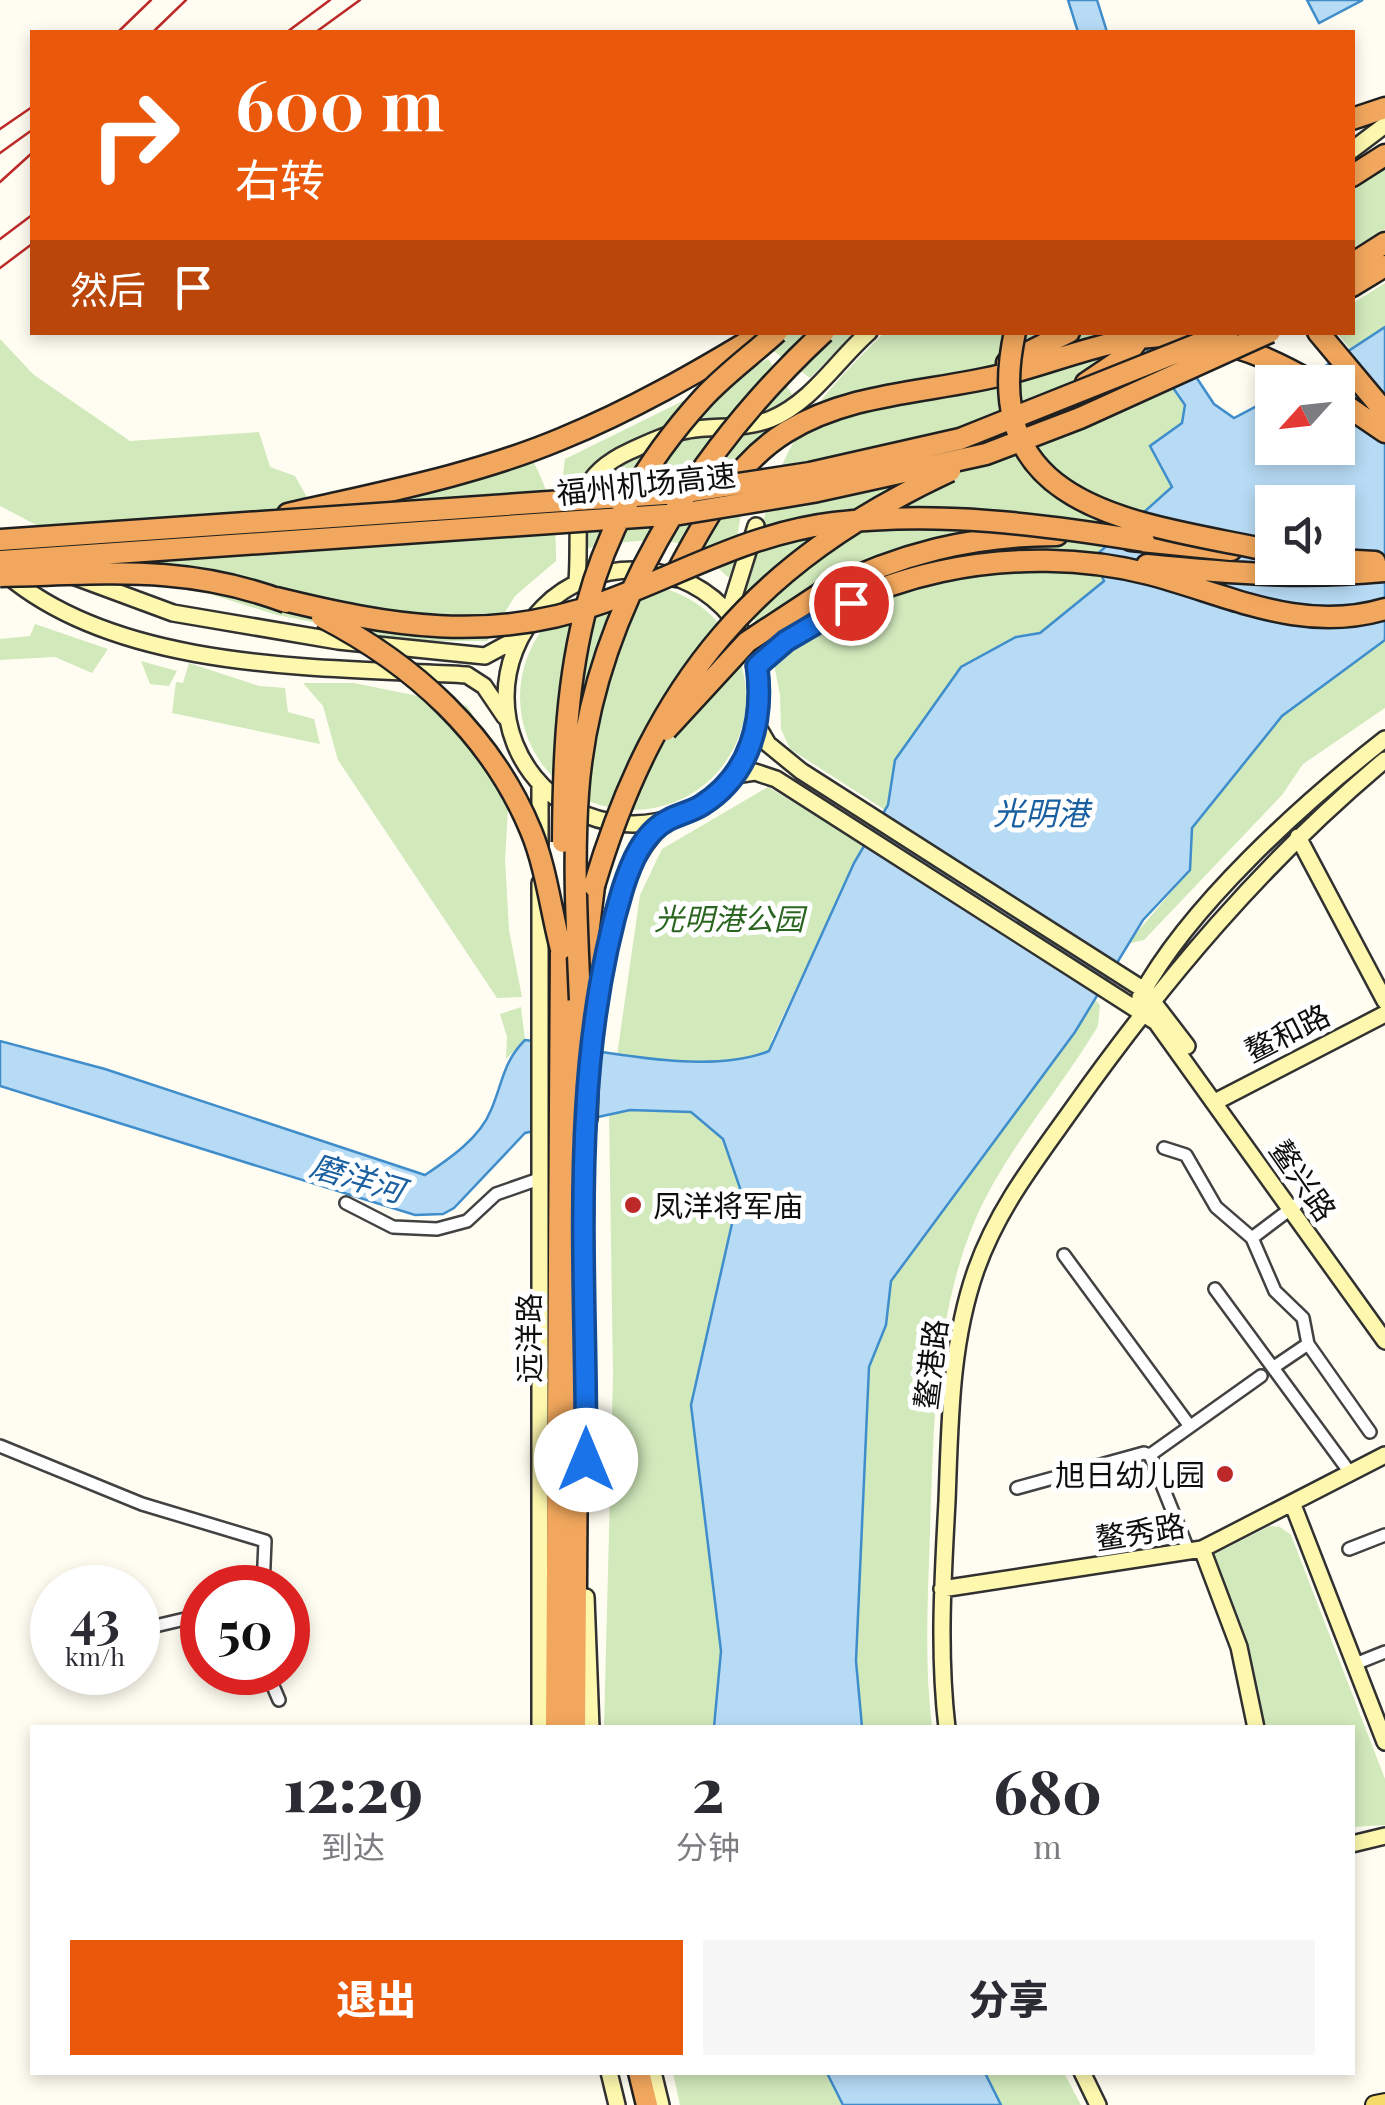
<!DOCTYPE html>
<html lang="zh">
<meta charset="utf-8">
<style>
:root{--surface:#fff;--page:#f7f7f7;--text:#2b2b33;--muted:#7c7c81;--accent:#ea580c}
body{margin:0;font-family:"Playfair Display","Noto Sans SC",serif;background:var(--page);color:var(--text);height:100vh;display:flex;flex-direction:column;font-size:38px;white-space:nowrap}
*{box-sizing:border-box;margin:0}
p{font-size:32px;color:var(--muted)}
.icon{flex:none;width:55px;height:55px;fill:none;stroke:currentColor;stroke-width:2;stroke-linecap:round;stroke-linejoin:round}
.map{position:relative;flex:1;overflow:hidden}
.side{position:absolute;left:30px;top:1725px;width:1325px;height:350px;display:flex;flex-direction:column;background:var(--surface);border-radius:0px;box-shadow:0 5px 15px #0003}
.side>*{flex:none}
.hud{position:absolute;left:30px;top:30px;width:1325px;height:305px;border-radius:0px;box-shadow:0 5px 15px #0003;background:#ea580c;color:#fff;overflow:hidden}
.needle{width:65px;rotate:243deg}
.buttons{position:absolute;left:1255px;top:365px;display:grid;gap:20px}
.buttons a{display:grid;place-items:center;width:100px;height:100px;border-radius:0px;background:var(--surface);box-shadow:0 5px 15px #0003;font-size:50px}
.speed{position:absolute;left:30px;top:1565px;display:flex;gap:20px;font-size:50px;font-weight:700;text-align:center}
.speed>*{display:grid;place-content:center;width:130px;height:130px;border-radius:50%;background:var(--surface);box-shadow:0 5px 15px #0003;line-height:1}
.speed small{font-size:25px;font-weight:400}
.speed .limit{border:15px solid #d22;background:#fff;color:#111}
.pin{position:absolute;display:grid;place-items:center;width:85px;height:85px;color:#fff;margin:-42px;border:5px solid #fff;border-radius:50%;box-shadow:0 2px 10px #0007}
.me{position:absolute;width:110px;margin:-55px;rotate:0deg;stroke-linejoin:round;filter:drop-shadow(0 0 8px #0008)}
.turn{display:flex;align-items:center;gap:35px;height:210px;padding:0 40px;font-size:45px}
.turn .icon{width:130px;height:130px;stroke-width:2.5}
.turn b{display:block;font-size:70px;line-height:85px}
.then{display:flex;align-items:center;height:95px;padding:0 40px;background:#0003;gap:20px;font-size:38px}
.eta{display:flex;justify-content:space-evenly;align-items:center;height:170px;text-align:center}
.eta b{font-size:60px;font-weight:800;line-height:70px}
.primary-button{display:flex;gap:20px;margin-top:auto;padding:20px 40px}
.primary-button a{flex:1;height:115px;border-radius:0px;background:var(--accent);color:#fff;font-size:40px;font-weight:800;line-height:115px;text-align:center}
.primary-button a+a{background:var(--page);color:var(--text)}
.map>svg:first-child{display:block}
</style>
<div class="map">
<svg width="1385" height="2105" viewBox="0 0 1385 2105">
<rect width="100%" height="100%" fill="#fffdf1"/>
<path fill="#d1e9bb" d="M1385,158V229L1353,248L1352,178Z
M1385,283V327L1351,350L1337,333L1352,332L1353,303Z
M749,333H855L810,378Z
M884,333H1135L1185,405L1183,423L1150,446L1172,487L1094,556L1105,581L1040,633L1016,637L885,810L790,749L781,729L780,695L771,649L741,596C757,552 765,503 784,461C808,409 844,372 884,333Z
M0,339L34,375L130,441L259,432L270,467L295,476L308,499L525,448C548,483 557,519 556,561L515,596L487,641H408L277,615L107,562L0,506Z
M768,359L796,400C753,444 735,516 735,575L728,577C718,569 708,556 697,550C663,532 613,544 577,550L561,488L565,459Z
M520 697a113 113 0 1 1 226 0a113 113 0 1 1-226 0Z
M35,624L108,649L92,673L55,657L0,660V639L30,636Z
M1385,640V708L1303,764L1282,795L1144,940L1127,944L1190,870L1192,828L1282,716Z
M141,661L177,671L169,686L150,684Z
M189,663L259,686L285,688L288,712L314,719L320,744L172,713L176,682L183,683Z
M303,683H354L467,706L487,737L508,808L505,860L509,930L522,997L497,998L338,760L323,706Z
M768,787L864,845L772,1039L691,1405L721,1651L714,1727L604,1728L613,1375L609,1111L640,895L662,849Z
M1094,998L1100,1005L1098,1026C1060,1090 1001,1156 973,1225C934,1322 934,1427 930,1531C928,1597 924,1662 932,1727L862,1728L856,1661L869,1367L886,1325L891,1281L1075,1032Z
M521,1007L525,1040L506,1059L507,1037L500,1014Z
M1270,1526L1280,1527L1291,1535L1385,1779V1825L1353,1827L1352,1728L1260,1727L1242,1638L1213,1555Z
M673,2073H827L843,2105H680Z
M985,2073H1064L1081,2105H1001Z"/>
<path fill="#b7dbf5" stroke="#3f8dcb" stroke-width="2.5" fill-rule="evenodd" d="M1068,0H1097L1107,32H1078Z
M1307,0H1363L1319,23Z
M1385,327V640L1282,716L1192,828L1190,870L1143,920L1075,1032L891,1281L886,1325L869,1367L856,1661L862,1727H714L721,1651L691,1405L740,1188L723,1139L691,1112L630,1110L525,1133L454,1208L443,1214L415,1215L0,1086V1041L105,1069L425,1175C449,1159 480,1138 491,1110C503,1082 503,1062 525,1040C595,1049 705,1077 769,1051L854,863L888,805L895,760L961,667L1016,637L1040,633L1104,581L1094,557L1172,487L1150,446L1182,423L1185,405L1135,333H1167L1214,404L1234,418L1272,398V448H1338V382H1301ZM1272,502H1338V568H1272Z
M827,2073H985L1001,2105H843Z"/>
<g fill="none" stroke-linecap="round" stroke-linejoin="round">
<g stroke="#424242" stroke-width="16">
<path id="street" d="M1164,1148L1186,1155L1216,1207L1252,1238L1275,1291L1303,1318L1308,1344L1370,1432
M346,1203L393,1227L437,1229L467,1221L496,1194L539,1179
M1252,1238L1297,1204
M1064,1255L1189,1425
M1215,1289L1351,1474
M1274,1367L1308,1344
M0,1446L142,1504L265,1541L263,1588
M1150,1455L1189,1552
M1017,1488L1144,1453L1150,1455L1261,1376
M1349,1549L1385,1535
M138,1630L202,1615
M1355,1664L1385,1652
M267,1672L279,1700"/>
</g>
<g stroke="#313131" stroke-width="20">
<path id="secondary" d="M1352,150L1385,125
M506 697a127 127 0 1 1 254 0a127 127 0 1 1-254 0Z
M7,575C122,672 322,667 467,675L484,686L505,717
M73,576L173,613L338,641L485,656L520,637
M577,581C582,522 564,481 630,451C648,443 668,433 688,430C716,425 743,430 771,419C812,402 837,360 869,332
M729,612L756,526
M758,727L768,744L801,771L1144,990L1187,1046
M735,775L755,772L776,779L1156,1022L1385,1341
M1298,837L1385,1001
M540,845V784
M540,883V1728
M1140,997C1189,906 1303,803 1385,739
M1215,1102L1385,1014
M589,1119C592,1027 595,887 666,821
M1293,1505L1385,1742
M1202,1549L1239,1647L1256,1728
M942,1589L1202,1549L1385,1455
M586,1597L591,1728
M947,1728C938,1651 943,1577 947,1501C950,1423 950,1344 976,1270C998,1208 1036,1160 1073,1108C1164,980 1263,862 1385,760
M1352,1844L1385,1836
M609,2072L617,2105
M653,2072L661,2105
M1082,2072L1098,2105"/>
</g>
<g stroke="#202020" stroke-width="22">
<path id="primary" d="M1375,2105L1385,2103"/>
</g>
<g stroke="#202020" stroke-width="25">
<path id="highway" d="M1352,119L1385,108
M1352,176L1385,155
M1352,264L1385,243
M1352,286L1385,266
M1318,332L1385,412
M1007,363L1069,332
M1086,383L1126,356L1142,334
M1338,400L1385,432
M288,514C379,493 475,475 561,439C632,410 698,372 764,332
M1131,540L1231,550
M1338,560L1375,562
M1147,565C1228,573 1305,579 1385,571
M675,576C703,523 734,464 786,432C853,391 931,393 1006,374C1063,360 1123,331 1184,337C1231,341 1272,359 1312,382
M823,592C898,554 973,535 1057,535
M757,666C854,569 1020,541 1149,574C1229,595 1301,634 1385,609
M556,1728L561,949
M575,1728L580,1000L594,886
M639,2072L647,2105"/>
</g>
<use href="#street" stroke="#fff" stroke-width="11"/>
<use href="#secondary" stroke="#fdf8ae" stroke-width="15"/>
<use href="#primary" stroke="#f5da6a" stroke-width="18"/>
<use href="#highway" stroke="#f1a75d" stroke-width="20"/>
<path stroke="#bd2929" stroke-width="2.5" d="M118,32L151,0
M153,32L186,0
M287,32L330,0
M316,32L360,0
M0,129L32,107
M0,153L32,130
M0,182L32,153
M0,239L32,215
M0,268L32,244"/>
<g stroke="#202020" stroke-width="25" stroke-linecap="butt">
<path id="highway-bridge" d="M1015,332C975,513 1142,523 1272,551
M0,540L679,493L810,473L960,439L1228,332
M0,561L680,514L813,492L986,454L1080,418L1270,332
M0,576C105,574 185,564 286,602
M276,598C390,626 490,644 604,602C681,574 750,533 834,523C937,511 1042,524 1144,541
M322,617C413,664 491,734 531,831C546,867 551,911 561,949
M666,730L747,642L823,592
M563,842C564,666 579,534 703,398C725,374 753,354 777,332
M594,886C655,681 755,562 950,471
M580,1000C577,931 573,862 578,793C591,614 695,452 824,332"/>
</g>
<use href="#highway-bridge" stroke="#f1a75d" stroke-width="20"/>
</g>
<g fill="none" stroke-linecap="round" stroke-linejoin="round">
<g stroke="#114b97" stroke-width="25">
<path id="route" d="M586,1460C587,1271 567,1071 623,888C631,863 643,833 668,820C679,814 691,812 702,805C751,774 764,720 757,666L786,641L851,603"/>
</g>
<use href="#route" stroke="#1a73e8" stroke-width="18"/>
</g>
<g fill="#bd2929" stroke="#fff" stroke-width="4">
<circle cx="633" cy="1205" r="10"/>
<circle cx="1225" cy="1474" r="10"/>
</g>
<g text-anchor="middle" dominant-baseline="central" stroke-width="10" stroke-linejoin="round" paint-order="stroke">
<g font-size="30" fill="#0f0f0f" stroke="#fff">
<text transform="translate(646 483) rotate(-6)">福州机场高速</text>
<text transform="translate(1287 1032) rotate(-27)">鳌和路</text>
<text transform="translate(1304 1180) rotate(55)">鳌兴路</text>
<text transform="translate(528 1338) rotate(-90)">远洋路</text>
<text transform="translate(930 1364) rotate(-83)">鳌港路</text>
<text transform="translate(1140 1531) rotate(-9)">鳌秀路</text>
</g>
<g font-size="30" font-style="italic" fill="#2b6620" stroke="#fff">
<text x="729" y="918">光明港公园</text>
</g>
<g font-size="30" fill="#0f0f0f" stroke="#fff" text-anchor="start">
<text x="653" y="1205">凤洋将军庙</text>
<text x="1205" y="1474" text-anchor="end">旭日幼儿园</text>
</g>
<g font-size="32" font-style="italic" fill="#1a5f9f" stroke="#fff">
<text x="1041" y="811">光明港</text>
<text transform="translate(358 1176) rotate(17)">磨洋河</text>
</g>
</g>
</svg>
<div class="buttons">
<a><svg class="needle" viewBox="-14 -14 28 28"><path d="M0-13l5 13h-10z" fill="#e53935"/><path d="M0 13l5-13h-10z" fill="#7c7c81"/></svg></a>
<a><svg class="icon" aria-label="sound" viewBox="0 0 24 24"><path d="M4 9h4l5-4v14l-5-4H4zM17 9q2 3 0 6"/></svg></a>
</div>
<div class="speed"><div>43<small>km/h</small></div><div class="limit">50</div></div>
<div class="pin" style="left:851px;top:603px;background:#d93025"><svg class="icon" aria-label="arrive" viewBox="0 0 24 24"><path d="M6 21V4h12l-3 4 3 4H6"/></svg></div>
<svg class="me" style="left:586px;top:1460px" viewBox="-20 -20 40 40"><circle r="19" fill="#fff"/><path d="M0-13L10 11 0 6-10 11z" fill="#1a73e8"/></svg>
<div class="hud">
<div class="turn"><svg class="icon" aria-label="right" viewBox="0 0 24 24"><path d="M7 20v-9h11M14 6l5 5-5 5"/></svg><div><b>600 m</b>右转</div></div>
<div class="then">然后<svg class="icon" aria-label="arrive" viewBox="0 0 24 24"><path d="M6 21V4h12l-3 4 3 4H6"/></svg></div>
</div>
<section class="side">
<div class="eta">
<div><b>12:29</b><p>到达</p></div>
<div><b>2</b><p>分钟</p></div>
<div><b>680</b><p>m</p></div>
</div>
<div class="primary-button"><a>退出</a><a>分享</a></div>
</section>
</div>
